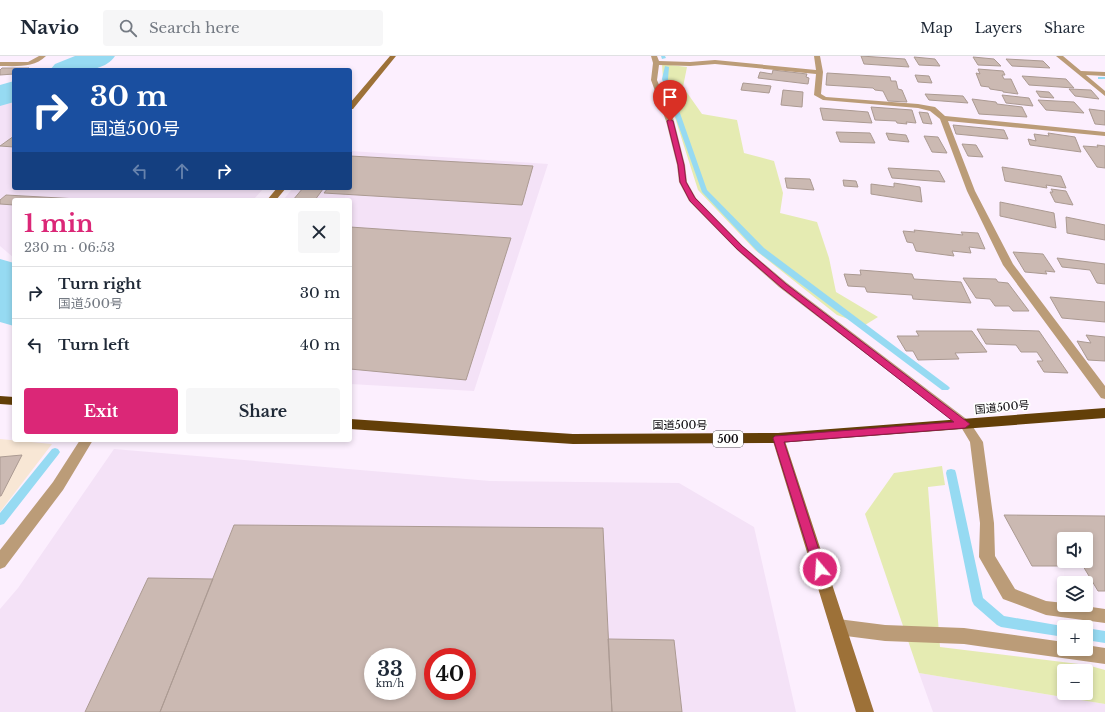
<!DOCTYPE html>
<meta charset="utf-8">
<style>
:root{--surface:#fff;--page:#f6f6f7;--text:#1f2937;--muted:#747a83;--line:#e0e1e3;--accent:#db2777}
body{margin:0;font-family:"Libre Baskerville","Noto Sans JP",serif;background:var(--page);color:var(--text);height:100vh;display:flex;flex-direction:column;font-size:15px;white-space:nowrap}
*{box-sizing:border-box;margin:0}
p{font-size:13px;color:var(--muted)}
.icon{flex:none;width:22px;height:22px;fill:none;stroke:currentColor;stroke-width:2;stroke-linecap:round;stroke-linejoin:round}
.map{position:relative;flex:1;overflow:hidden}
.drawer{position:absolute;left:12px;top:142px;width:340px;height:244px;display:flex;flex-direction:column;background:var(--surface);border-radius:4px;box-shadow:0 2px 6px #0003}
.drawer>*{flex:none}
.hud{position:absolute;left:12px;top:12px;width:340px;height:122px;border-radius:4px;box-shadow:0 2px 6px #0003;background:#1a4fa0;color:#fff;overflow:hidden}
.controls{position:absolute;left:1057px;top:476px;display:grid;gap:8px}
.controls a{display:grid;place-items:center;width:36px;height:36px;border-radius:4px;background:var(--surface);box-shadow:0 2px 6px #0003;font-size:20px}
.speed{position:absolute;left:364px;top:592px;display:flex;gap:8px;font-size:20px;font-weight:700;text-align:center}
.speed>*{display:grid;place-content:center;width:52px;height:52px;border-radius:50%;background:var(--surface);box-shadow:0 2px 6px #0003;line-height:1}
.speed small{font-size:10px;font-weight:400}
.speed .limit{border:6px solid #d22;background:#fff;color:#111}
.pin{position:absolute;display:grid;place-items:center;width:34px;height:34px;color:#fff;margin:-41px -17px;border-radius:50% 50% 50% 0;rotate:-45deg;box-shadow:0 0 4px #0007}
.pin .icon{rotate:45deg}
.me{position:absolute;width:44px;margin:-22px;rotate:342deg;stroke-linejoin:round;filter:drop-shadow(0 0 3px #0008)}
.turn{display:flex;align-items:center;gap:14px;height:84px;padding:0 12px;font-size:18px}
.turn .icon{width:52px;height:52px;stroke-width:2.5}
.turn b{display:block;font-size:28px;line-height:34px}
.lanes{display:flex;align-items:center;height:38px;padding:0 12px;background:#0003;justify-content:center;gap:20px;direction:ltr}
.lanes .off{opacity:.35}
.round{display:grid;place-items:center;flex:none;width:42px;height:42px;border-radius:4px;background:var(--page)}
.head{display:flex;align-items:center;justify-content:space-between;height:68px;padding:0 12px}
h1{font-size:24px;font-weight:700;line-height:30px;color:var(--accent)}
.primary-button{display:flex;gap:8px;margin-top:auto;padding:8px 12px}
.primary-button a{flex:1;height:46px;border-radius:4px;background:var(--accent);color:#fff;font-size:16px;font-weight:700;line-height:46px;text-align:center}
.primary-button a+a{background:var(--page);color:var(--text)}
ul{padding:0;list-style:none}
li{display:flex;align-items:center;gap:12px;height:52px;padding:0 12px;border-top:1px solid var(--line)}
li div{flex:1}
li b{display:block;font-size:15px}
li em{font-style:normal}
header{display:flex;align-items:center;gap:24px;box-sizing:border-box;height:56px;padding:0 20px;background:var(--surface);border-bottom:1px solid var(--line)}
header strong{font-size:19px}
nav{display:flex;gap:22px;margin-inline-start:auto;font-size:14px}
.search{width:280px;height:36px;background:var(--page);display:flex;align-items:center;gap:10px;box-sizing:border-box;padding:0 14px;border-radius:4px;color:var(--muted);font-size:15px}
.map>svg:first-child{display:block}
</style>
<header>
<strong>Navio</strong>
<div class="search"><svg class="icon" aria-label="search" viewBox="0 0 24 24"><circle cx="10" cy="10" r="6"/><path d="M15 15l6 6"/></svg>Search here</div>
<nav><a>Map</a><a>Layers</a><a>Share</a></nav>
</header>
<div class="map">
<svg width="1105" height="656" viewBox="0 0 1105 656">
<rect width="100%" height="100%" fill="#fceffe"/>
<path fill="#f8e7d5" d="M0,383L52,388L0,456Z"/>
<path fill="#f4e2f7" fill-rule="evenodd" d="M14,43V132H264L253,144H14V202L0,190V49Z
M350,95L548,108L474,335L350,328V144H283L293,132H350Z
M114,393L490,425L679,427L754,471L796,656H0V553L18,532ZM373,601H407V635H373ZM433,601H467V635H433Z
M919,617L1105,648V656H933Z"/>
<path fill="#e5ebb2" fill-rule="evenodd" d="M662,8L687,11L683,31L702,58L737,64L744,97L774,105L783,137L780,157L817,166L829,202L836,236L878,261L865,269L837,259L755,194L698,134L663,24Z
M942,410L945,429L928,431L940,591L1087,609L1105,614V648L919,617L865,458L894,417ZM1064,615H1086V637H1064Z"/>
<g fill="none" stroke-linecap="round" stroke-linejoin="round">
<path fill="#96daf2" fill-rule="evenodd" d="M661,0H665L666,2L662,3Z
M665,10L669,11L668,23L707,134L764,192L948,330L950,332L948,334H942L758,196L702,136L662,23Z
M1098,21H1105V23H1098Z
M55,392L58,393L60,396L58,399L4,468L0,469V457L52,393Z
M951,413L955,414L956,417L983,542L1004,560L1068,571H1064V581L1001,571L997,569L974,549L972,545L946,417L947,414Z
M1086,572L1105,575V587L1086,584Z"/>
<path fill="#96daf2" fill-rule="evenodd" d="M75,0H115C102,19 71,14 50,14L55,8Z
M14,25V46L0,50V29Z
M0,203L14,207V270L0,266Z"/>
</g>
<path fill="#cbb9b2" stroke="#ab9a92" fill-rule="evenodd" d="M861,0L905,3L909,11L864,8Z
M914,1L935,3L940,10L919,9Z
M973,1L994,3L1001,10L978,9Z
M1006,3L1043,5L1050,12L1012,10Z
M2,12H29L26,14H14V18L0,19V14Z
M978,13L1003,15L1005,19H1002L1004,23H1011L1018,38L1003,36V35L990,33L989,31L981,30L976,17L980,18Z
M773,14L807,18L806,21L809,22L808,28L758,22L760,16L772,18Z
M827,17L890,21L891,25H896L898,33L902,34L907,46L888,45L883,35L875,34L873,32L826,29Z
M915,19L929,20L932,27L918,26Z
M1022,20L1066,23L1074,32L1029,29Z
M743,27L771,30L769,37L741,34Z
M1069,33L1091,34L1099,43L1075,40Z
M783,34L803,36L802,51L781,49Z
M1036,35L1049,36L1054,42L1040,41Z
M925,38L963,40L968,47L929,44Z
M1002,39L1029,42L1033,50L1006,47Z
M972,43L996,46L997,48L1022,51L1027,61L979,58Z
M1038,44L1074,46L1084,57L1046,54Z
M871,51L912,54L916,67L906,66L907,68L897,67L896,65L875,64Z
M820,52L868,56L872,67L823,64Z
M1089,53L1105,55V69L1095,68Z
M919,56L928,57L932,68L923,67Z
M953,69L1004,74L1008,83L956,78Z
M836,76L870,77L875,87L840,86Z
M886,77L906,79L909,86L889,84Z
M1048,77L1075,81L1081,96L1030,89L1028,83L1036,85L1034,78L1049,80Z
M14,80V91L0,90Z
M924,80L938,81L947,97L932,96Z
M962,88L976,89L983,101L968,100Z
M1097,89L1105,90V112L1097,111L1083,90L1098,91Z
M350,100L533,110L522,149L324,137L328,132H350Z
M1002,111L1061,120L1066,132L1046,129L1047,132L1005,125Z
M888,112L939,115L945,126L892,122Z
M785,122L810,123L814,134L787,132Z
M843,124L856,125L858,131L844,130Z
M894,127L920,131L922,146L871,138V128L894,131Z
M303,132H312L323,133L315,144H293Z
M1051,133L1066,135L1073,149L1055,146L1050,136H1053Z
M6,139L78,143L77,144H14V149L0,148V144Z
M1000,146L1054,157L1056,172L1000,160Z
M1066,161L1105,169V184L1067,177Z
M350,171L511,182L466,324L350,313Z
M914,174L963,179L961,176L978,177L985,193L969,191L971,197L952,195L954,200L916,195L913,187L907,186L903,175L915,176Z
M1013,196L1043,198L1055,216L1045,215L1047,218L1025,216Z
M1057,202L1105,208V228L1097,227L1090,214L1062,211Z
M860,214L912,218L914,223L961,226L971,247L913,243L912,239L867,236L865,231L848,230L844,218L861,219Z
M963,222L996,223L998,226L1008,227L1029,255H1013L1009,250H995L990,243L976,242Z
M1050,241L1105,246V266L1062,262Z
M977,273L1039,275L1068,317L1044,316L1037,305H1043L1037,296H1021L1016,289L986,288Z
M916,275H972L987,296L955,297L959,303L918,304L913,295H906L897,280H919Z
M1086,279L1105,281V305L1088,304L1077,285L1091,287Z
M22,399L1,440H0V401Z
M1004,459L1105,460V535H1098L1083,510H1032ZM1064,483H1086V505H1064Z
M234,469L603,472L612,656H160ZM373,601H407V635H373ZM433,601H467V635H433Z
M148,522L213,523L160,656H85Z
M608,583L674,584L682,656H612Z"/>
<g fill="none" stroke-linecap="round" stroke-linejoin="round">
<path fill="#bb9c78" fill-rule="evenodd" d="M838,563L885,569L964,572L1064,586V593H1086V589L1105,592V608L964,588L885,585L838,579L832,576L830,571L832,566Z"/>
<path fill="#bb9c78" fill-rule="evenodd" d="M39,0H46C34,12 16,10 0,10V6H28Z
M651,0H657L659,5L690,6L715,4L816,14L814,0H820L823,16L821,38L826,41L918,48L935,51L945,60L1105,76V80L948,65L975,135L1013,208L1105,330V343L1101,342L1003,209L967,135L940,63L930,55L918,52L823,44L814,39L816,18L715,8L690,10L659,9L657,24L674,65L685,109L687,126L696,142L743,190L787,227L969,365L983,386L994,467L995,500L1015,533L1046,545L1064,547V549H1078L1105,553V567L1046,559L1003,543L979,501L980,467L970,386L961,371L779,231L737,194L689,145L679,126L677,109L666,65L651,24L653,7Z
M1056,0H1063L1081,15L1105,16V20L1086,19L1105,35V40Z
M80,384H93L63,434L5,511L0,513V494L53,426Z"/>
<path fill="#9d7138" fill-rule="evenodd" d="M390,0H396L353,53H350V47Z
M277,132H286L276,144H267Z
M778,377L783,379L784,382L874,656H856L772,382L773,379Z"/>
<path fill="#633f08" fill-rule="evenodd" d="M0,340L14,341V349L0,348Z
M1105,352V362L778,387L573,388L350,373V363L573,378L778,377Z"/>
</g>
<path fill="#db2777" stroke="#8e194d" d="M670,63L673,65L684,109L686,126L695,142L742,190L786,228L970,368L965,372L784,386L825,513L824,516L820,518L815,516L814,513L773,382L775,380L954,366L781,231L737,193L690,145L680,126L678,109L667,65Z"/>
<g text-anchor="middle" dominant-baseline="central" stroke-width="3.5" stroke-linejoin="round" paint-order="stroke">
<rect fill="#fff" stroke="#565457" stroke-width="1" x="713" y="375" width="30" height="16" rx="3"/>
<g font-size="10" font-weight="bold" fill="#0e0b0f">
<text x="728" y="383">500</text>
</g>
<g font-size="11" fill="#0e0b0f" stroke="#fff">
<text transform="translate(1002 351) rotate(-5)">国道500号</text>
<text x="680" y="369">国道500号</text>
</g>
</g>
</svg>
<div class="controls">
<a><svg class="icon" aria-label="sound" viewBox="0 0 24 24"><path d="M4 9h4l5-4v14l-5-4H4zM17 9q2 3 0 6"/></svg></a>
<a><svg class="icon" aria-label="layers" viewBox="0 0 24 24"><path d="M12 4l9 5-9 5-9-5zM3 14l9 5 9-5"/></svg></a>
<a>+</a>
<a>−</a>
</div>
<div class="speed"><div>33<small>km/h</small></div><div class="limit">40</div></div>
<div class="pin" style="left:670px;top:65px;background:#d93025"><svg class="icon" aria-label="arrive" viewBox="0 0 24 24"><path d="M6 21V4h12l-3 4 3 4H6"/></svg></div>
<svg class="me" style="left:820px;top:513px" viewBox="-20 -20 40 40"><circle r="17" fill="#db2777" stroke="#fff" stroke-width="3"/><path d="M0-11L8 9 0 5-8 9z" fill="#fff"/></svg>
<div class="hud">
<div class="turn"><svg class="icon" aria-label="right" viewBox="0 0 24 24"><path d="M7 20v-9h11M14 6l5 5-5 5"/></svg><div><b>30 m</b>国道500号</div></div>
<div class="lanes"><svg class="icon off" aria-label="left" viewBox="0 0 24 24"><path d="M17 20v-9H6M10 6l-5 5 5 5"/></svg><svg class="icon off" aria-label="ahead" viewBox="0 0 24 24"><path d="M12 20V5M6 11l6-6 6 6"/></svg><svg class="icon" aria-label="right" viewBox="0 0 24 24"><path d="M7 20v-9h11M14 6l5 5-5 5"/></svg></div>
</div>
<section class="drawer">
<div class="head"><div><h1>1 min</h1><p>230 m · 06:53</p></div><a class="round"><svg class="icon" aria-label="close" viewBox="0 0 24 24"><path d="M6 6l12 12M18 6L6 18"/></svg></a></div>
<ul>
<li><svg class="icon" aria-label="right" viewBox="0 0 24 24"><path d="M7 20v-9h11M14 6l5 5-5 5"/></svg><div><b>Turn right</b><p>国道500号</p></div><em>30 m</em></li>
<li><svg class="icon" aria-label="left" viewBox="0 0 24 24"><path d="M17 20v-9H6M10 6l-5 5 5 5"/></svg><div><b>Turn left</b></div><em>40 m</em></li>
</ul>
<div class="primary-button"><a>Exit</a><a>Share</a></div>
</section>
</div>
